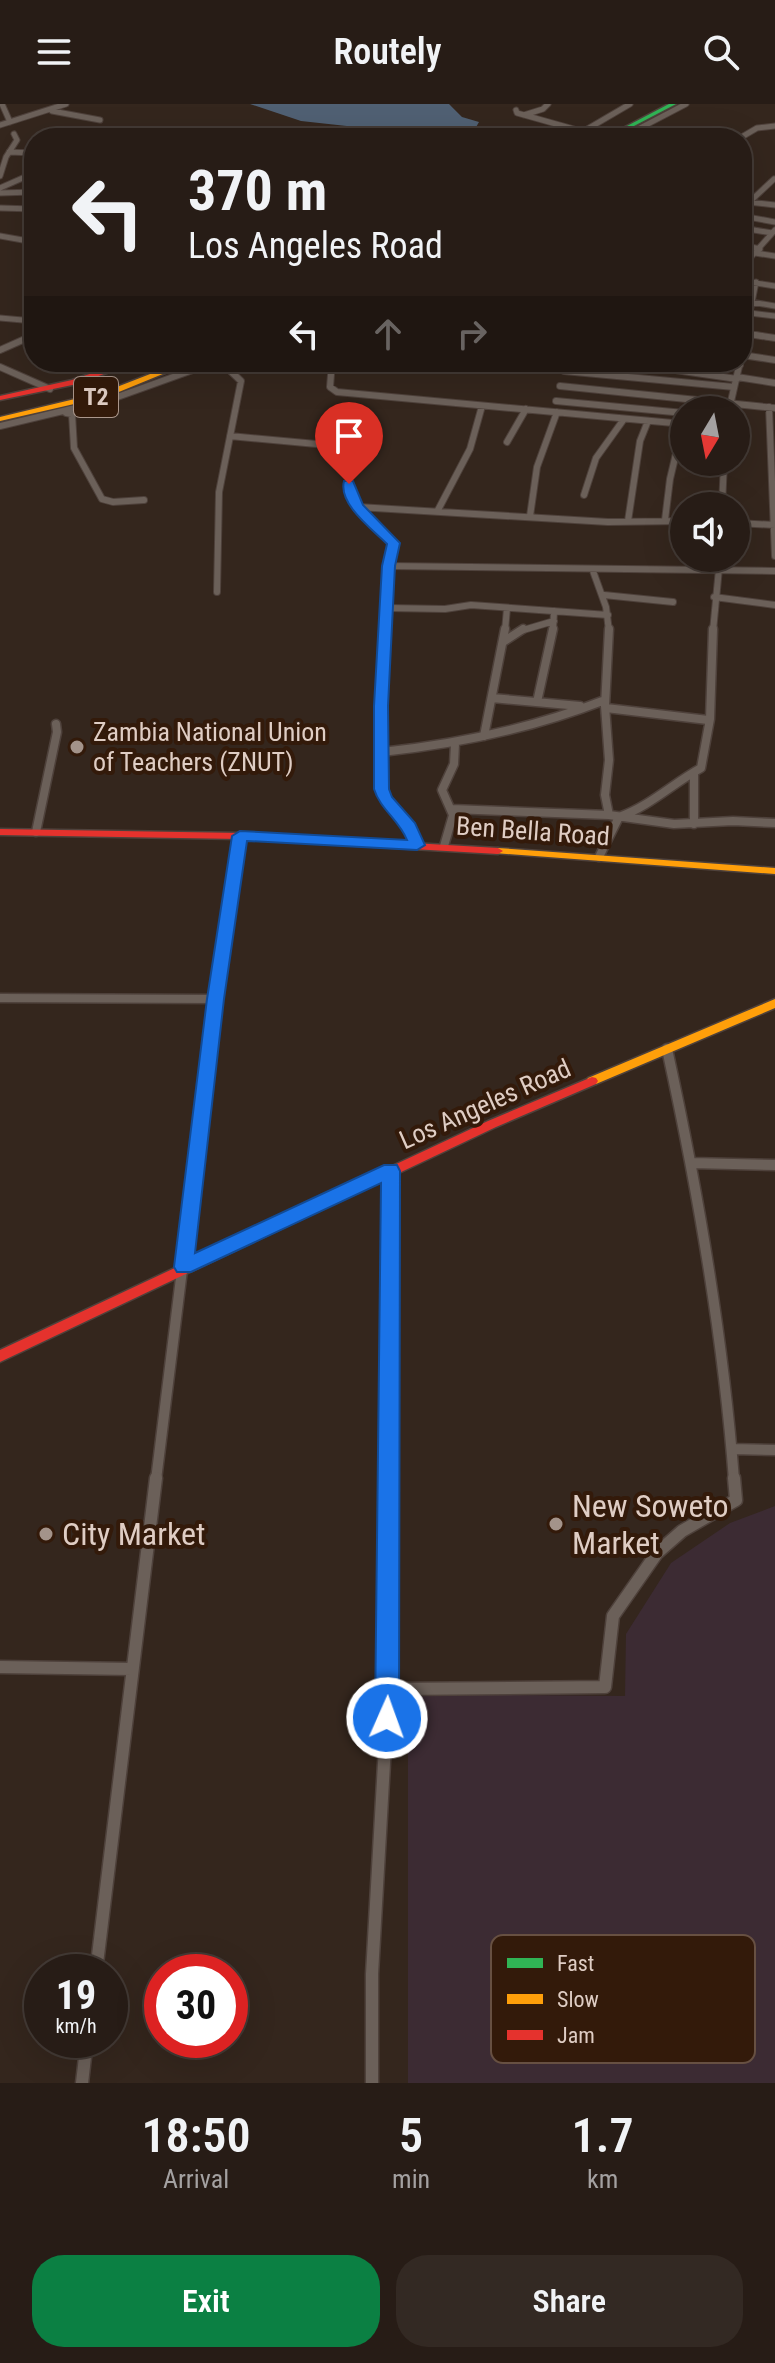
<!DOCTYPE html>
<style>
:root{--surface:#271c16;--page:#332923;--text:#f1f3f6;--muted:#a4a1a1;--line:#433a35;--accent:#0b8043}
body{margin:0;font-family:"Roboto Condensed",sans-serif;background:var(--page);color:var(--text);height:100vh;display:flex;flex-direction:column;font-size:30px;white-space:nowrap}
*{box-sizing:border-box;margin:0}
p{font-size:26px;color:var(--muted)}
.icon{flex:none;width:44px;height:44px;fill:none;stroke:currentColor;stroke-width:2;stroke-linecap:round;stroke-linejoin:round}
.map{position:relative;height:1979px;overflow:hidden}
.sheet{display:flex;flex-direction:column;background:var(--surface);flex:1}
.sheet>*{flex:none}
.banner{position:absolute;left:24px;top:24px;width:728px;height:244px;border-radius:32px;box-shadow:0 8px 32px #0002,0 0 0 2px var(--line);background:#271c16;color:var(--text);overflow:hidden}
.needle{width:52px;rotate:190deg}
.tools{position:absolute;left:670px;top:292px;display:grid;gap:16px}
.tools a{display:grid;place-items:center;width:80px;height:80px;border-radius:50%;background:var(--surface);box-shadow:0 8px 32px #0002,0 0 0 2px var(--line);font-size:40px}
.speed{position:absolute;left:24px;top:1850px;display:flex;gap:16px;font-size:40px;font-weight:700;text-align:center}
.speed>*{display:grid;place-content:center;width:104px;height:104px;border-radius:50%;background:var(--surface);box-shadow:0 8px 32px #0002,0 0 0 2px var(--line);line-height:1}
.speed small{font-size:20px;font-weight:400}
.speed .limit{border:12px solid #d22;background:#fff;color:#111}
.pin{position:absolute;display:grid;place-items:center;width:68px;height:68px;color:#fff;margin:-82px -34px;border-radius:50% 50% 50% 0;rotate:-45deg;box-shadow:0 0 8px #0007}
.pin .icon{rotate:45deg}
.me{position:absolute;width:88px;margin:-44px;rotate:2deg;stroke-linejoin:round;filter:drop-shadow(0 0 6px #0008)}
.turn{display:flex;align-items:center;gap:28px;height:168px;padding:0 32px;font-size:36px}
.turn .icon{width:104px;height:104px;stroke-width:2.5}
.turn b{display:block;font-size:56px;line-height:68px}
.lanes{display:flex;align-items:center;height:76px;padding:0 32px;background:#0003;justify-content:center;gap:40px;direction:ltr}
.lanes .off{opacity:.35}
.eta{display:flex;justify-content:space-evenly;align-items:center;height:136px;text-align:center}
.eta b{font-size:48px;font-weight:600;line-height:56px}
.action{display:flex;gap:16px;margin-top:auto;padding:16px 32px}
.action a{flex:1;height:92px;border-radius:32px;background:var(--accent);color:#fff;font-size:32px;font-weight:600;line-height:92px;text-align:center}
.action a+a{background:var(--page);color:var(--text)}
header{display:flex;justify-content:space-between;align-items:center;height:104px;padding:0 32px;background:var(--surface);font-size:36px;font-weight:600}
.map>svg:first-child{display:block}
</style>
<header><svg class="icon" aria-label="menu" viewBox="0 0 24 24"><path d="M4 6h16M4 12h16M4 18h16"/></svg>Routely<svg class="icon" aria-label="search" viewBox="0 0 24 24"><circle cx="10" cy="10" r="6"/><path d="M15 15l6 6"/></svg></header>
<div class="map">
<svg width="775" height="1979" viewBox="0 0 775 1979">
<rect width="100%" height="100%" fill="#34261d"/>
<path fill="#3c2b33" d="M775,1402V1979H408V1590L625,1592L626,1530L671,1459L730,1419Z"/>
<path fill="#506073" d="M250,0H449L462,13L479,18L475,25L457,33L438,32L301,17Z"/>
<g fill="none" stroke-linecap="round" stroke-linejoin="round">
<g stroke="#4e413b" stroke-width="7">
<path id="street-far4" d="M2,0L10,18
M516,6L517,9L581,27
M52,7L100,16
M524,11L543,5L548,0
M0,21L66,0
M150,34L176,27
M572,34L630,0
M621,34L686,0
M740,34L757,24L775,22
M9,48L34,49
M0,72L6,53L17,36L14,30
M0,84L34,69
M0,89L34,88
M748,98L775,101
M0,104L34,105
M742,105L774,75
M742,112L775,118
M742,124L772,129
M0,132L34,138
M742,141L760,145
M755,149L775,152
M742,163L775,126
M742,177L775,182
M751,198L775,202
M750,209L775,212
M0,214L34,217
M746,229L767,233
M30,233L34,231
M745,233L756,178"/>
</g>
<g stroke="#4e413b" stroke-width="8">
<path id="street-far3" d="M755,231L775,234
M742,245L745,231
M0,246L34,231
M742,251L775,256
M332,258L330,283L337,288L684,320
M621,258L737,275
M719,258L740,261
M0,263L50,285
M564,267L734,283
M737,273L775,279
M560,282L775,304
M556,297L684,309
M769,303L775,452
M729,306L740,258
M66,309L72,310L74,344L102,395L113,398L144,396
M0,322L109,296L215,258
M230,332L349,343V388L358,403L608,418L684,417
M507,338L526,305
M584,391L596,354L624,315
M722,402L724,358
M438,406L470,345L482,302
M530,412L537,363L557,308
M665,416L670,375L683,320
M628,417L640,337L648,317
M736,419L775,421
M389,462L775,467
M593,467L606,503L609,527
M217,488L219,388L241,277L221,258
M604,491L673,498
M714,493L775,501
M388,504L445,505L471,501L608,511
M505,527L507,504
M520,527L554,517
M553,527L554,507
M713,527L720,454"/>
</g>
<g stroke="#4e413b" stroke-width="11">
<path id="street-far2" d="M609,525L605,602L609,656L605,691L609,711
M503,538L523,525
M492,594L580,602
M537,598L553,525
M606,604L708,616
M484,632L505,525
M382,648C459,640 533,624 605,596
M694,670V720
M452,705L609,711L674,720L733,717L775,719
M36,728L57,628L56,620
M444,742L453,711L442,686L454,660L455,640
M599,753L619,713C650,702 672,680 701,664L710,615L713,525
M0,894L215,895
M214,901L240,732"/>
</g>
<g stroke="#4e413b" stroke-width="13">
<path id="street-far1" d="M667,945C698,1087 723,1231 734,1376
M692,1059L775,1061
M732,1345L775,1346
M156,1376L215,899
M389,1376L390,1067"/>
</g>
<g stroke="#4e413b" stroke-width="15">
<path id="street" d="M0,1563L132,1565
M388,1589L389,1374
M96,1868L156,1374
M82,1979L87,1936
M372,1979V1870L388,1589L396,1585L605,1583L613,1512L657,1449L682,1427L736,1396L734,1374"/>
</g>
<g stroke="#4e413b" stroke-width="3">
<path id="fast" d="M669,0H676L611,34H604Z"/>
</g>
<g stroke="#4e413b" stroke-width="3">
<path id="slow" d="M181,258H192L109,292L0,317V313L104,288Z
M355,401H361L398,439C384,521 386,603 387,685L389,693L413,719L422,741L417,744C409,739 409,731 404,722C396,708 381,702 377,685C376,603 375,521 390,439L355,405Z
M498,744L775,764V770L494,749L493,747L494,745Z
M775,895V904L596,980H588L586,977L588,974Z"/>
</g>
<g stroke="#4e413b" stroke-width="3">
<path id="jam" d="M125,258H136L77,280L0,296V292L72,276Z
M0,725L240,729L498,744L503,747L498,750L240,735L0,731Z
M592,973L596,974L598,977L596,980L496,1023L0,1258V1246L488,1017Z"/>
</g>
<use href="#street-far4" stroke="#6b6059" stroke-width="5"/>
<use href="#street-far3" stroke="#6b6059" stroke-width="6"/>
<use href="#street-far2" stroke="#6b6059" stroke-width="8"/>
<use href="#street-far1" stroke="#6b6059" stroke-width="10"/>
<use href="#street" stroke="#6b6059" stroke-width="12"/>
<use href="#fast" fill="#30b455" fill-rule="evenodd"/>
<use href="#slow" fill="#ff9f0a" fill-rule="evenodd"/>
<use href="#jam" fill="#e5322d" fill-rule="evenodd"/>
</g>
<path fill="#1a73e8" stroke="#114b97" stroke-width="2" d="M344,377H353L363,401L400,439L395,462L388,602L389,685L392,693L415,719L425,741L417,746L247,737L224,895L195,1149L384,1061H397L400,1067L399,1614L396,1622L387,1626L379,1622L375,1614L381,1079L191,1168H177L174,1163L207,895L232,732L240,727L407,736C399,716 380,705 374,685V602L382,462L387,440C372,425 338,400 344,377Z"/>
<g fill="#a3938a" stroke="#331a0a" stroke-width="3">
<circle cx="77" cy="643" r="8"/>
<circle cx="556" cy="1420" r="8"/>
<circle cx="46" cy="1430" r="8"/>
</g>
<g text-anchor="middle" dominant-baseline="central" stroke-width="8" stroke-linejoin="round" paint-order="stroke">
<rect fill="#331a0a" stroke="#ab978c" stroke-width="2" x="74" y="273" width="44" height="40" rx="6"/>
<g font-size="24" font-weight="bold" fill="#dfcdc4">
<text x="96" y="293">T2</text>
</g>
<g font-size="26" fill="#dfcdc4" stroke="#331a0a" text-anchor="start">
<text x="93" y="628">Zambia National Union<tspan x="93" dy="30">of Teachers (ZNUT)</tspan></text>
</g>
<g font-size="26" fill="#dfcdc4" stroke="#331a0a">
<text transform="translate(533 727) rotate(4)">Ben Bella Road</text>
<text transform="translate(485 1000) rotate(-24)">Los Angeles Road</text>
</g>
<g font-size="32" fill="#dfcdc4" stroke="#331a0a" text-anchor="start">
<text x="572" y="1402">New Soweto<tspan x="572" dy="37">Market</tspan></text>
<text x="62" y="1430">City Market</text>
</g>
</g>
<rect x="491" y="1831" width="264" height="128" rx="12" fill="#331a0a" stroke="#675042" stroke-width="2"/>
<rect x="507" y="1854" width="36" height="10" fill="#30b455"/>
<rect x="507" y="1890" width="36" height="10" fill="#ff9f0a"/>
<rect x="507" y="1926" width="36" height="10" fill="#e5322d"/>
<g font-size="22" fill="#dfcdc4">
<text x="557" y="1867">Fast</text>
<text x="557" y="1903">Slow</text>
<text x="557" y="1939">Jam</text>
</g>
</svg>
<div class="tools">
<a><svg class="needle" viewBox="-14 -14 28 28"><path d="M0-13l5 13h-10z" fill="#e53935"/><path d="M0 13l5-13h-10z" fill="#a4a1a1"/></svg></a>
<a><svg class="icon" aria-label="sound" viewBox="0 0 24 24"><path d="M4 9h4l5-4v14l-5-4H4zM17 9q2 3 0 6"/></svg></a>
</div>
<div class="speed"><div>19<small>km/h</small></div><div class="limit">30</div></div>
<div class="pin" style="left:349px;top:380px;background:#d93025"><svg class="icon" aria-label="arrive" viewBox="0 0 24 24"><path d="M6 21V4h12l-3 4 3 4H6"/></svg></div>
<svg class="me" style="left:387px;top:1614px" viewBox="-20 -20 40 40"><circle r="17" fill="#1a73e8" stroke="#fff" stroke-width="3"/><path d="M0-11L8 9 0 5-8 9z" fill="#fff"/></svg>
<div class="banner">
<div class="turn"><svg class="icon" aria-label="left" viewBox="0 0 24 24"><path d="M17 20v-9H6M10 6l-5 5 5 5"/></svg><div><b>370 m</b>Los Angeles Road</div></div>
<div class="lanes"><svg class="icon" aria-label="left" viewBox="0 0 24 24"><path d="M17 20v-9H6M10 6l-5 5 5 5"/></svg><svg class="icon off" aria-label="ahead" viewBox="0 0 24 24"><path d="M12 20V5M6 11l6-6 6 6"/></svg><svg class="icon off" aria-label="right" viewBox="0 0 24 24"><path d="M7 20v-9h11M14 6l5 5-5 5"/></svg></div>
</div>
</div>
<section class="sheet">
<div class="eta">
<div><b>18:50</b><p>Arrival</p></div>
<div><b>5</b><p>min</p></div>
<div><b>1.7</b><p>km</p></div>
</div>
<div class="action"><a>Exit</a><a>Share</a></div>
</section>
